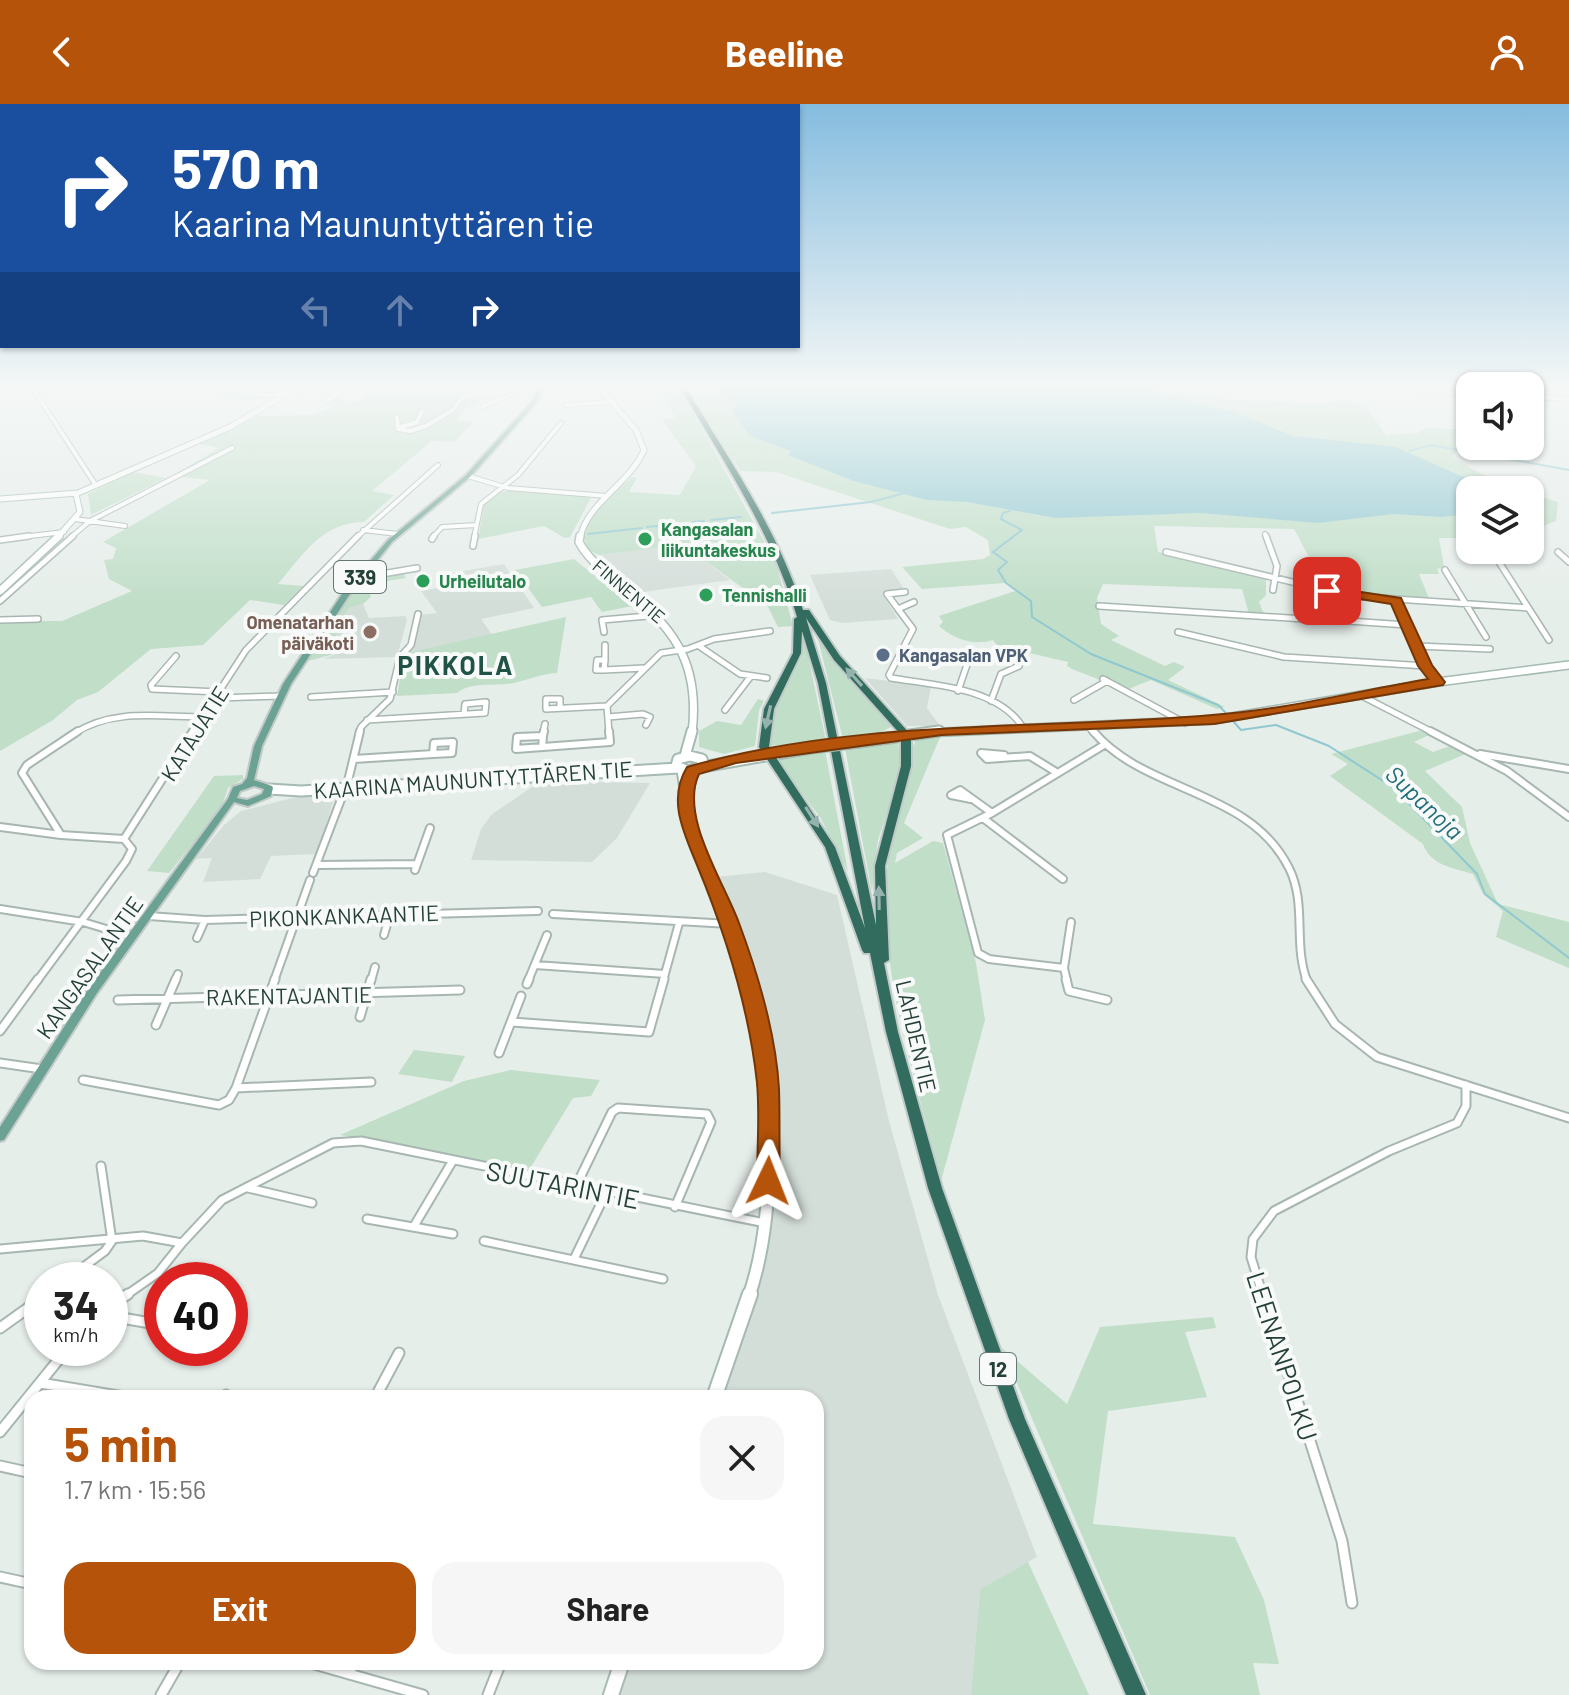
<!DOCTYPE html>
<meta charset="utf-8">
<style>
:root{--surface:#fff;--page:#f6f6f6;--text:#222;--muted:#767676;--accent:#b45309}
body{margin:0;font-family:Barlow,sans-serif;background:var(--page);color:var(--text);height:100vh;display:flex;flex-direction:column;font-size:30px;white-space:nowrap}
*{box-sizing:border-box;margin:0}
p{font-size:26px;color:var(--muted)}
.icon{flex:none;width:44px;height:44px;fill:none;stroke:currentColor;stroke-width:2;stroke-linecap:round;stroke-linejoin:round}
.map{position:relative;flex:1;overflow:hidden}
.details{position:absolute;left:24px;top:1286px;width:800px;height:280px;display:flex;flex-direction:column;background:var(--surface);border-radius:24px;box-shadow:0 2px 6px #0004}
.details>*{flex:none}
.hud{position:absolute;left:0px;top:0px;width:800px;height:244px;box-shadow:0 2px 6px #0004;background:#1a4fa0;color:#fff;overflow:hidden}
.tools{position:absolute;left:1456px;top:268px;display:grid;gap:16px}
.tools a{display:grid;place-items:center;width:88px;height:88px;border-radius:16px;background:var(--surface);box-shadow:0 2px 6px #0004;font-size:40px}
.speed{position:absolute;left:24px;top:1158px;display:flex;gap:16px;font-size:40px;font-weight:700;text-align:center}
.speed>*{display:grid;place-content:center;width:104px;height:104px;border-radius:50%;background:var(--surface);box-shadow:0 2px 6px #0004;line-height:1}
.speed small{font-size:20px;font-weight:400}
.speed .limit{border:12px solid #d22;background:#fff;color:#111}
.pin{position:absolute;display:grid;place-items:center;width:68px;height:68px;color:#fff;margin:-34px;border-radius:16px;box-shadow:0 4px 12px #0006}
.me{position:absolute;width:88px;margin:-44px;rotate:2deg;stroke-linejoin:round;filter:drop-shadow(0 0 6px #0008)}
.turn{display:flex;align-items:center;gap:28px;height:168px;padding:0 40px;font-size:36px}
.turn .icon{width:104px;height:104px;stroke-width:2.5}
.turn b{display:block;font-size:56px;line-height:68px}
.lanes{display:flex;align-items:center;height:76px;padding:0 40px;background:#0003;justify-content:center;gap:40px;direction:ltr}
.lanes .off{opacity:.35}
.round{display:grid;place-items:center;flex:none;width:84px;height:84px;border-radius:24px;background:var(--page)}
.head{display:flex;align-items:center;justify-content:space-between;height:136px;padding:0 40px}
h1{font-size:48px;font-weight:700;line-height:60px;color:var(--accent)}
.action{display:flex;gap:16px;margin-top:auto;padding:16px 40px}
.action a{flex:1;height:92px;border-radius:24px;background:var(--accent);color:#fff;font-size:32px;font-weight:700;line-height:92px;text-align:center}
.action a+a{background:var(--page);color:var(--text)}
header{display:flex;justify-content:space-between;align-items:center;height:104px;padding:0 40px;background:var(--accent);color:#fff;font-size:36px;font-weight:700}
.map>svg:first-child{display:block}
</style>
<header><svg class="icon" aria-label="back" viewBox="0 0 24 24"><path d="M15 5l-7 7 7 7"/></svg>Beeline<svg class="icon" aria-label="person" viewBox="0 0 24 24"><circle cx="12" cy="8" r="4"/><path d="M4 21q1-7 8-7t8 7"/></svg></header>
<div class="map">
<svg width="1569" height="1591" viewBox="0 0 1569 1591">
<rect width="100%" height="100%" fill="#e6eeea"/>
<path fill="#d4ded9" d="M715,436L719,442L691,446L730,476L642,488L599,451Z
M504,460L534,504L481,515L493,532L411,548L409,545L418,511L437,509L421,487L454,481L446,470Z
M891,465L906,488L884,492L898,515L842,519L830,516L810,471Z
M363,500L369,514L405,512L407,516L397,553L323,555L338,549L335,522L350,502Z
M865,574L931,582L927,604L940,622H907Z
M541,677L650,679L617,734L592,758L471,756L481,725L492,710Z
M304,691L335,692L317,750L271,752L260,775L203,778L212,754L196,755L224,721L241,707Z
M765,768L837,791L889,1017L938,1191L1037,1453L980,1485L971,1591H611L622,1558H816V1294H717L769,1120L775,1053L772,958L760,894L738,822L716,773Z"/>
<path fill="#c0dec8" d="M190,280H224L236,286L246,280H297C257,306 231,296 190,280Z
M427,280L482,285L465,293L492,292L466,304L456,317L473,318L454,338L432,337L372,387L394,391L364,418C323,418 303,450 278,480L304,482L284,501L250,496L203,541L151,545L98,588L77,596L53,616L0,647V517H62L132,487L109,475L104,456L113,455L116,444L103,438L210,376L172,372L219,344L199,340L258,312L312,311L337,301L331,296L342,289L341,295L347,299L361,297L372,284Z
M659,280H677L776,459L793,522L778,523L766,499L728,502L727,499L742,498L750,489L690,446L718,442L715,437L599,451L588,446C573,414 613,393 632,373L637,374L629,388L680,391L696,362L662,316L675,314Z
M687,280H1185L1223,295L1319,300L1347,296L1366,303L1386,331L1418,329L1427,324L1470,326V342H1510L1515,358L1457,347L1452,353L1481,370L1522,386H1470V434H1439L1444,463L1437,465L1439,470H1419L1431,499L1374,495L1327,487L1294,425L1154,422L1158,448L1266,474V491L1259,498L1264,510H1249L1242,485L1103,480L1097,494L1101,520L1119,532L1111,536L1165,562L1174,558L1185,563L1168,576L1225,603L1217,605L1151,576L1126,586L1072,565L1067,562L1068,558L1021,547H1002L993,536C973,542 954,535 939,522L943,518L939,512L1015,487L1005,479L922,485L902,463L983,455L990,451L988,436L966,423L950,425L776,368L741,367L702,313Z
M132,368L166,374L91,411L88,390Z
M510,386L581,391L591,394L570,433L565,434L544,422L478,435L484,401L501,388Z
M1530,389L1558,398L1556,417L1530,427Z
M574,455L632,502L602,508L591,493L542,503L515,466Z
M403,468L406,474L381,478L379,483L369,486L371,493L363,500L350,503L335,522L338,549L304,558L318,531L366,473Z
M566,513L557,569C541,570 528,576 513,579C495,583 472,577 457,589L397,592L403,557L411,548Z
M804,533L826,637L769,642L775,605L802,552Z
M818,535L891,623L877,630L843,635Z
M758,595L764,597L759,606L755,642L724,650L699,643V627L717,617L741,621Z
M1423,626L1431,630L1414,638L1433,648L1453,641L1468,649L1425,667L1462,703L1470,739L1498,800L1569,818V864L1496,833L1503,807L1483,790L1473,770C1453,764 1430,761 1423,740L1330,672L1348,660L1331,650Z
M940,633L904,719L923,734L897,749L895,759L933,737L943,739L976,859L985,916L941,1077C917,977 878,870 887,766C890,738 900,711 907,683C911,668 908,650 916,636Z
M898,637L901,666L878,736L872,788L845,644Z
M825,646L848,768L820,713L775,655Z
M243,671V675L228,684L221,705L169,769L147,767L214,672Z
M414,946L465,952L452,978L398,970Z
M511,966L600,976L591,992L573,994L529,1066L340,1031L464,977Z
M1213,1213L1216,1224L1185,1228L1207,1293L1108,1307L1093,1420L1235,1433L1264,1496L1279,1560L1253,1559L1260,1591H1150L1002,1244L1067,1300L1100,1223Z
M1028,1458L1089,1591H971L980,1485Z"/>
<path fill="#90c8d1" d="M714,280H1154L1157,289L1237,309L1293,332L1396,343L1472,377L1483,386H1470V410L1440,413L1394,410L1318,419L1200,409L1056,414L967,398L927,396L854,377L788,351L791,347L750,332L732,307L739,299L723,291Z"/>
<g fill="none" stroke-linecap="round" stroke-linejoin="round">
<path stroke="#90c8d1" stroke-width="2" d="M1409,347L1431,341L1569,366
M1010,407L1003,409L1001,415L1022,426L993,448L1007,458L998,466L1006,479L1031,497L1032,513L1091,550L1218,601L1226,609
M772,409L871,398L905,389
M711,416L741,413
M693,418L704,417
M647,423L688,419
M588,430L642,424
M1232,616L1241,626L1276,621L1329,642L1394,684L1477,770L1485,790L1569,854"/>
<g stroke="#a8b6b1" stroke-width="6">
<path id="street-far4" d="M30,280L95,380
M224,280C254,298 288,291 319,280
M1362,280L1470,291
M1558,280L1569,284
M1530,293L1569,295
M327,297L351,280
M566,301L610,298
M483,302L508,292L521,280
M397,313L398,325L410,327L426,322L454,305L462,293L504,280
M398,324L417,318L422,307
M468,372L508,384L607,392
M75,415L125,422
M363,426L398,430
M1265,430L1267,434
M13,434L64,428
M70,434L90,417L232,344
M356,434L438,361
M432,434L442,423L476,421
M474,434L481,400L518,371L561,319"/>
</g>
<g stroke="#a8b6b1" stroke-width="8">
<path id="street-far3" d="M1266,432L1277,462L1273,486
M432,435L434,432
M0,436L29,432
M473,442L475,432
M1166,448L1351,492L1528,504
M1558,448L1569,458
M1486,454L1497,455L1549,536
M1445,466L1486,533
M359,474L417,464
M0,497L73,432
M1396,497L1426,562L1438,578
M914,498L898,505L913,525L889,571L891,574C933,581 996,583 1022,622
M1099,502L1304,515
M898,505L887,490L905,488
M0,516L38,515
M1334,516L1407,521
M604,528L602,516L659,511
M1178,528L1284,553L1426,562
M605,541V556
M699,542L740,570L767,574
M1417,542L1490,545
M176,552L151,581L152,585L219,588
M597,556H605L604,566H596Z
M604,566L644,564
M1103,575L1185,619
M958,587L970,552
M1360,591L1434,629
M311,593L393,588
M216,594L282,592
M1074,596L1107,577
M991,597L1001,570L1019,562
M560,604V595H546V605L607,602
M725,606L751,572
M608,613L643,610L650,613L646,621
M367,616L485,609L486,598L465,600L464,610
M1088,622L1094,629
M75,629C114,604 159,613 204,613
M192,629L246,546L358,432
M359,629L361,623L390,595L400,553L411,541L418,510
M543,629L545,620
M609,629L607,602L661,549L688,545L714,535L770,527"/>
</g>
<g stroke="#a8b6b1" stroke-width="10">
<path id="street-far2" d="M78,627L27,661L22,669L61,731L124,735
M1093,627C1146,690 1249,684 1289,764C1307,800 1293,839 1307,877
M1430,627L1507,667L1569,713
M543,632L544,627
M453,638L452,649L433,650L434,639Z
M542,643L543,632L517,633L516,645L610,638L609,627
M1480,650L1569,665
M1004,651L981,649L987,655L1030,652L1056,668
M354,655L433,650
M971,695L951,691L960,686L992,709
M983,714L1063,775
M0,723L61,731
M318,761L417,760
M415,766L430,724
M313,769L348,677L360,627
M0,805L83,818L133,833
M553,810L730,820
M149,812L205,816L538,807
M1071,818L1064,864L989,855L978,849L947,731L992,709L1104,641
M384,831L390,810
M197,834L205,816
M535,861L665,870
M1064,864L1067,877
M37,877L126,757L132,745L124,735L193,627
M175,877L178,870
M274,877L310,776
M371,877L375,863
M528,877L547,831
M663,877L679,819"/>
</g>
<g stroke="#a8b6b1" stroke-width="11">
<path id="street-far1" d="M1066,875L1069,887L1107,896
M1306,875L1335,920L1377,953L1569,1014
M527,880L529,875
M118,896L460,886
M360,913L371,875
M512,918L649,928L664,875
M156,921L176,875
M0,927L38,875
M499,949L521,892
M0,959L42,965
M83,976L219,1001L229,996L236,984L371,978
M236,984L275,875
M576,1082L612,1008L618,1004L707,1010L711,1018L675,1103
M248,1084L312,1099
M367,1115L453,1130
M414,1122L452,1058
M484,1137L663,1175
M0,1145L143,1132L182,1139L222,1096L333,1039L361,1037L765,1119
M574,1155L606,1089
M66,1176L105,1147L112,1137L101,1062
M125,1192L158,1169L182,1139
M1263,1192L1251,1153L1253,1135L1274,1107L1389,1047L1457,1019L1466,1002V981"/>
</g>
<g stroke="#a8b6b1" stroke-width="13">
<path id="street" d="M1263,1190L1342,1437L1352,1499
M110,1202L128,1190
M110,1212L162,1221
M0,1224L42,1194
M40,1279L130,1294
M226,1291L231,1294
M375,1294L399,1249
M0,1328L68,1244
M0,1362L32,1369
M0,1473L32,1480
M307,1558L423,1591
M349,1570L354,1558
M161,1591L180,1558
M488,1591L501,1558"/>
</g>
<g stroke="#a4bab2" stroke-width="7">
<path id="secondary-far4" d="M0,395L78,389L230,323L304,280
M57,434L80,408L76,390
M580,434C588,397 629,381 644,346L636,326L596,280"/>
</g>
<g stroke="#a4bab2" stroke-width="10">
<path id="secondary-far3" d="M580,432L579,438C588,455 603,466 617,478C671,521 701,555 692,629
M0,487L59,432
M924,629L1214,616L1438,578L1569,561"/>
</g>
<g stroke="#a4bab2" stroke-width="13">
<path id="secondary-far2" d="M860,638L939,627
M685,652L692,627
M690,652L702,655L704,661L689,667L676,662L678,655Z
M702,663L811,644
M682,666L693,735L730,820L747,877
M269,685L301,687L678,664"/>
</g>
<g stroke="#a4bab2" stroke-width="15">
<path id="secondary-far1" d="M746,875C773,964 779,1103 749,1192"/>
</g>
<g stroke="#a4bab2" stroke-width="18">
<path id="secondary" d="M714,1294L750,1190
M611,1591L622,1558"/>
</g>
<g stroke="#c2cac8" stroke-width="4">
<path id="primary" d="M539,280H545L536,299L470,373L392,438L348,493L291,580L262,642L254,676L272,682L273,684L271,692L248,702L234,698L97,889L4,1036L0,1037V1023L89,884L228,695L233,683L242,680L247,674L254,642L283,580L342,490L388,436L466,371L532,297ZM254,682L264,685L262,690L247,696L237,694L240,687Z"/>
</g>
<g stroke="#c2cac8" stroke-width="4">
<path id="highway" d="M678,280H684C727,353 778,425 803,506H809L840,552L911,631V662L885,762L889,856L884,859L898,928L942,1084L1025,1315L1146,1591H1126L1009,1315L928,1084L886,928L870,849H864L862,846L825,743L759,643L764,605L793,549L794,515L797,513C772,429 722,355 678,280ZM806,514L834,556L901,631V662L875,762L876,821L826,579ZM802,527L818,579L865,824L835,743L769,643L774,605L801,549Z"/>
</g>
<use href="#street-far4" stroke="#fff" stroke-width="4"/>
<use href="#street-far3" stroke="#fff" stroke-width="5"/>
<use href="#street-far2" stroke="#fff" stroke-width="6"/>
<use href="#street-far1" stroke="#fff" stroke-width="7"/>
<use href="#street" stroke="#fff" stroke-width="9"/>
<use href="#secondary-far4" stroke="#fff" stroke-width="5"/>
<use href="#secondary-far3" stroke="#fff" stroke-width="7"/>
<use href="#secondary-far2" stroke="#fff" stroke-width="9"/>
<use href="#secondary-far1" stroke="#fff" stroke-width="11"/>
<use href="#secondary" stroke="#fff" stroke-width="14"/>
<use href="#primary" fill="#6ca294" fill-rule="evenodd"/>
<use href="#highway" fill="#316c5f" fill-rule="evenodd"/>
<g stroke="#a4bab2" stroke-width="13" stroke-linecap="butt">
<path id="secondary-bridge" d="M811,644L860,638"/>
</g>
<use href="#secondary-bridge" stroke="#fff" stroke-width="9"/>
</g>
<defs><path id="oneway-solid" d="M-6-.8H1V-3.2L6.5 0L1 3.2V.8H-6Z" transform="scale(2)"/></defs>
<g fill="#94b3ac">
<use href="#oneway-solid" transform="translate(854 573) rotate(-132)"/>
<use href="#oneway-solid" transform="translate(768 613) rotate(103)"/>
<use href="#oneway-solid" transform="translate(812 713) rotate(57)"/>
<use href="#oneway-solid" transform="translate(879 794) rotate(-91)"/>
</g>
<linearGradient id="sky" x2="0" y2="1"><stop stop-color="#85bcdf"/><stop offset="0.56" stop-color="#f4f7f6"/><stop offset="1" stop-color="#f4f7f6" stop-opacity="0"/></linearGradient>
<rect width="1569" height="503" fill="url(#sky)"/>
<path fill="#b45309" stroke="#753606" stroke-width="2" d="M1327,483L1401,494L1432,561L1445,578L1443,581L1214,620L942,631L736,659L699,670C679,712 724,778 739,819C758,870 776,931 779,985C780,1015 779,1046 780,1077L776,1083H760L757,1077C757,1045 760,1011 757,979C749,904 726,831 697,761C684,729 667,696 687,663C858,614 1037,626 1212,611C1284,606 1357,587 1428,575L1418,562L1391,500L1323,489L1321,487Z"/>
<g fill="#2e9e5b" stroke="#f7faf8" stroke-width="3">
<circle cx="645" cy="435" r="8"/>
<circle cx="423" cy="477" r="8"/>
<circle cx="706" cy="491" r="8"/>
</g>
<circle fill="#8d6e63" stroke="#f7faf8" stroke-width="3" cx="370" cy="528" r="8"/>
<circle fill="#5c6f8a" stroke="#f7faf8" stroke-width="3" cx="883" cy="551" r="8"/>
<g text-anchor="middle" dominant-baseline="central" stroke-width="8" stroke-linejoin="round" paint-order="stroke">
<g font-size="18" font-weight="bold" fill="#27864d" stroke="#f7faf8" text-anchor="start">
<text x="661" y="425">Kangasalan<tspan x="661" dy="21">liikuntakeskus</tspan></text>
<text x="439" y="477">Urheilutalo</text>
<text x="722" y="491">Tennishalli</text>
</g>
<g font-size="18" fill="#254039" stroke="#f7faf8">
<text transform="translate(629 487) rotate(40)">FINNENTIE</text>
</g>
<g font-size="18" font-weight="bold" fill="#785e54" stroke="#f7faf8" text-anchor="end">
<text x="354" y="518">Omenatarhan<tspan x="354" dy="21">päiväkoti</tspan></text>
</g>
<g font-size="18" font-weight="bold" fill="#4e5e75" stroke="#f7faf8" text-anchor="start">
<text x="899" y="551">Kangasalan VPK</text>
</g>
<g fill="#f7faf8" stroke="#647872" stroke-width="2">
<rect x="334" y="457" width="52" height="32" rx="6"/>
<rect x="980" y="1249" width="36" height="32" rx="6"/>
</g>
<g font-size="20" font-weight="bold" fill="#254039">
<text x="360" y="473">339</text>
<text x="998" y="1265">12</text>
</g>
<g font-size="22" fill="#254039" stroke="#f7faf8">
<text transform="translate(194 629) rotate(-58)">KATAJATIE</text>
<text transform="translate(473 675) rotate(-4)">KAARINA MAUNUNTYTTÄREN TIE</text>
<text transform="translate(344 811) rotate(-2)">PIKONKANKAANTIE</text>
<text transform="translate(89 863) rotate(-55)">KANGASALANTIE</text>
<text transform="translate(289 891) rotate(-1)">RAKENTAJANTIE</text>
<text transform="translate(917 932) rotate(77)">LAHDENTIE</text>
</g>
<g font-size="24" font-style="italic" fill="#206d7b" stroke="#f7faf8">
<text transform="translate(1425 698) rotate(43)">Supanoja</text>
</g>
<g font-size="26" font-weight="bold" letter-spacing="2" fill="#215246" stroke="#f7faf8">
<text x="456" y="560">PIKKOLA</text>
</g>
<g font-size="26" fill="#254039" stroke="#f7faf8">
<text transform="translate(563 1080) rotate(11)">SUUTARINTIE</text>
<text transform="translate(1283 1252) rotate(72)">LEENANPOLKU</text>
</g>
</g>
</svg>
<div class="tools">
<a><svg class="icon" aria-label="sound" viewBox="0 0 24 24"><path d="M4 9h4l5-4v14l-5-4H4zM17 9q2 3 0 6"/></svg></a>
<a><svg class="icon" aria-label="layers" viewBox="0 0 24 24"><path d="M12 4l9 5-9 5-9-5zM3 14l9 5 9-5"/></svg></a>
</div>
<div class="speed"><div>34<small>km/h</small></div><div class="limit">40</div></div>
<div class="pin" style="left:1327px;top:487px;background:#d93025"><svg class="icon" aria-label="arrive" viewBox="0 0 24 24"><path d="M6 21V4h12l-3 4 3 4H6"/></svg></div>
<svg class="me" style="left:768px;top:1077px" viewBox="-20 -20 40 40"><path d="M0-17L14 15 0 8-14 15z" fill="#b45309" stroke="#fff" stroke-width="4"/></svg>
<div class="hud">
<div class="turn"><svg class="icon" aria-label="right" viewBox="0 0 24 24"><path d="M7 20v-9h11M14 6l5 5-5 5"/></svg><div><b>570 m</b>Kaarina Maununtyttären tie</div></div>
<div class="lanes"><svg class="icon off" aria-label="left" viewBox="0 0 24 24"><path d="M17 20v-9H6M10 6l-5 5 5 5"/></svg><svg class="icon off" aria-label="ahead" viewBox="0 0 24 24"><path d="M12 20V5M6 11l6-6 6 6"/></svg><svg class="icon" aria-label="right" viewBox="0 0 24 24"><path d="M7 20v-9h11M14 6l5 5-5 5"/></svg></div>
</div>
<section class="details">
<div class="head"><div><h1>5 min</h1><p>1.7 km · 15:56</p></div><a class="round"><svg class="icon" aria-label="close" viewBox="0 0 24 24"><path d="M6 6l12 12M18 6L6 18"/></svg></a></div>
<div class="action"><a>Exit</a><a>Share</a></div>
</section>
</div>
